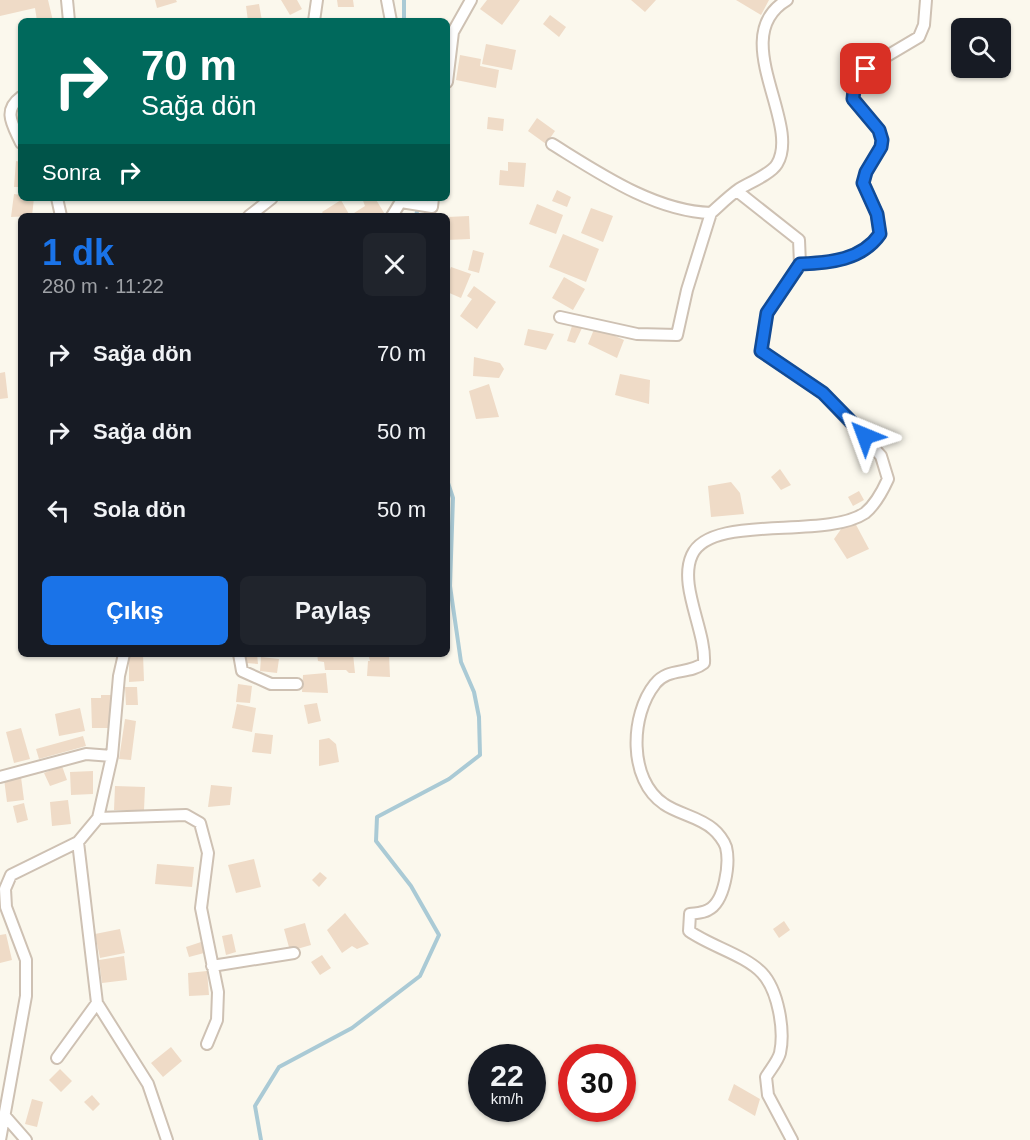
<!DOCTYPE html>
<html lang="tr">
<meta charset="utf-8">
<style>
:root{--surface:#171b24;--page:#20242c;--text:#f1f3f6;--muted:#9ea1a6;--accent:#1a73e8}
body{margin:0;font-family:Helvetica,sans-serif;background:var(--page);color:var(--text);height:100vh;display:flex;flex-direction:column;font-size:22px;white-space:nowrap}
*{box-sizing:border-box;margin:0}
p{font-size:20px;color:var(--muted)}
.icon{flex:none;width:33px;height:33px;fill:none;stroke:currentColor;stroke-width:2;stroke-linecap:round;stroke-linejoin:round}
.map{position:relative;flex:1;overflow:hidden}
.sheet{position:absolute;left:18px;top:213px;width:432px;height:444px;display:flex;flex-direction:column;background:var(--surface);border-radius:9px;box-shadow:0 2px 4px #0004}
.sheet>*{flex:none}
.guide{position:absolute;left:18px;top:18px;width:432px;height:183px;border-radius:9px;box-shadow:0 2px 4px #0004;background:#00695c;color:#fff;overflow:hidden}
.buttons{position:absolute;left:951px;top:18px;display:grid;gap:12px}
.buttons a{display:grid;place-items:center;width:60px;height:60px;border-radius:9px;background:var(--surface);box-shadow:0 2px 4px #0004;font-size:30px}
.speed{position:absolute;left:468px;top:1044px;display:flex;gap:12px;font-size:30px;font-weight:700;text-align:center}
.speed>*{display:grid;place-content:center;width:78px;height:78px;border-radius:50%;background:var(--surface);box-shadow:0 2px 4px #0004;line-height:1}
.speed small{font-size:15px;font-weight:400}
.speed .limit{border:9px solid #d22;background:#fff;color:#111}
.pin{position:absolute;display:grid;place-items:center;width:51px;height:51px;color:#fff;margin:-26px;border-radius:12px;box-shadow:0 3px 9px #0006}
.me{position:absolute;width:66px;margin:-33px;rotate:316deg;stroke-linejoin:round;filter:drop-shadow(0 0 4px #0008)}
.turn{display:flex;align-items:center;gap:21px;height:126px;padding:0 24px;font-size:27px}
.turn .icon{width:78px;height:78px;stroke-width:2.5}
.turn b{display:block;font-size:42px;line-height:51px}
.then{display:flex;align-items:center;height:57px;padding:0 24px;background:#0003;gap:12px;font-size:22px}
.round{display:grid;place-items:center;flex:none;width:63px;height:63px;border-radius:9px;background:var(--page)}
.summary{display:flex;align-items:center;justify-content:space-between;height:102px;padding:0 24px}
h1{font-size:36px;font-weight:700;line-height:45px;color:var(--accent)}
.primary-button{display:flex;gap:12px;margin-top:auto;padding:12px 24px}
.primary-button a{flex:1;height:69px;border-radius:9px;background:var(--accent);color:#fff;font-size:24px;font-weight:700;line-height:69px;text-align:center}
.primary-button a+a{background:var(--page);color:var(--text)}
ul{padding:0;list-style:none}
li{display:flex;align-items:center;gap:18px;height:78px;padding:0 24px}
li div{flex:1}
li b{display:block;font-size:22px}
li em{font-style:normal}
.map>svg:first-child{display:block}
</style>
<div class="map">
<svg width="1030" height="1140" viewBox="0 0 1030 1140">
<rect width="100%" height="100%" fill="#fbf8ed"/>
<g fill="none" stroke-linecap="round" stroke-linejoin="round">
<path stroke="#aacad5" stroke-width="4" d="M404,21V0
M416,216L420,198
M261,1140L255,1106L279,1067L352,1028L420,976L439,935L411,886L376,841L377,817L449,779L480,755L479,717L474,692L461,662L450,586L453,498L447,480"/>
</g>
<path fill="#efdbc7" d="M0,0H48L53,21H37L35,8L0,16Z
M155,0H176L177,2L157,8Z
M281,0H297L302,9L290,15Z
M337,0H353L354,7H338Z
M487,0H520L502,25L480,9Z
M631,0H656L645,12Z
M736,0H769L761,15Z
M259,4L262,21H248L246,6Z
M550,15L566,27L559,37L543,24Z
M486,44L516,50L512,70L482,64Z
M460,55L481,59L480,66L499,70L496,88L456,80Z
M488,117L504,119L503,131L487,129Z
M537,118L555,131L546,144L528,131Z
M16,161L21,162V187H14Z
M508,162L526,163L524,187L499,185L500,170L508,171Z
M557,190L571,197L567,207L552,201Z
M14,194L21,195V198H34L32,216L11,217Z
M362,198H375L386,216H356L354,213L365,206Z
M341,200L350,216H325L322,212Z
M537,204L563,215L556,234L529,224Z
M591,208L613,216L603,242L581,233Z
M469,216L470,239L447,240V217Z
M563,234L599,249L586,282L549,267Z
M473,250L484,253L479,273L468,270Z
M451,267L471,274L461,298L447,292V277Z
M564,277L585,289L573,310L552,298Z
M474,286L496,302L477,329L460,316L472,299L467,296Z
M572,326L582,328L575,343L567,341Z
M595,327L624,340L617,358L588,344Z
M528,329L554,334L546,350L524,345Z
M474,357L500,363L504,369L499,378L473,376Z
M5,372L8,398L0,399V373Z
M620,374L650,380L649,404L615,395Z
M489,384L499,417L476,419L469,391Z
M780,469L791,485L781,490L771,477Z
M731,482L740,493L744,514L711,517L708,486Z
M859,491L864,500L853,506L848,497Z
M854,521L869,549L847,559L834,539L844,525Z
M129,654H143L144,681L129,682Z
M246,654H257L258,664L246,663Z
M317,654H353L355,673H349L346,670H325L324,662L318,661Z
M368,654H389L390,677L367,676L368,661H370Z
M261,657L279,659L277,673L260,671Z
M326,673L328,693L302,692L303,675Z
M238,684L252,686L250,703L236,702Z
M125,687H137L138,705H126Z
M101,695H112V728H92L91,698H101Z
M317,703L321,721L308,724L304,705Z
M237,704L256,708L252,732L232,728Z
M80,708L85,731L59,736L55,714Z
M125,719L136,721L131,760L119,759Z
M21,728L30,759L14,763L6,732Z
M255,733L273,735L271,754L252,752Z
M83,736L86,746L39,759L36,749Z
M329,738L336,744L339,762L319,766V740Z
M62,766L67,780L50,786L44,773Z
M93,771V794L71,795L70,772Z
M21,777L24,800L7,802L4,779Z
M211,785L232,787L230,805L208,807Z
M115,786L145,787L144,810H114Z
M68,800L71,824L52,826L50,802Z
M24,803L28,820L17,823L13,806Z
M254,859L261,887L236,893L228,865Z
M157,864L194,867L192,887L155,884Z
M320,872L327,878L319,887L312,880Z
M345,913L369,944L357,949L352,946L342,953L327,930Z
M784,921L790,930L779,938L773,929Z
M305,923L311,945L290,951L284,929Z
M120,929L125,953L100,958L95,934Z
M6,934L12,960L0,963V935Z
M232,934L236,952L226,955L222,936Z
M201,942L204,953L189,957L186,947Z
M322,955L331,968L320,975L311,962Z
M124,956L127,980L102,983L99,960Z
M207,971L209,995L189,996L188,973Z
M171,1047L182,1061L163,1077L151,1063Z
M60,1069L72,1081L61,1092L49,1080Z
M482,1071V1081L476,1084L473,1072Z
M734,1084L760,1099L755,1116L728,1100Z
M92,1095L100,1104L93,1111L84,1102Z
M32,1099L43,1102L37,1127L25,1124Z"/>
<g fill="none" stroke-linecap="round" stroke-linejoin="round">
<g stroke="#cec1b3" stroke-width="14">
<path id="street" d="M67,0L69,21
M387,0L391,21
M314,21L317,0
M447,82L453,32L471,0
M21,97C2,111 13,125 21,143
M552,144C599,173 654,211 711,213C720,205 729,196 739,189C749,183 771,174 777,164C802,123 726,36 787,0
M737,191L799,240L800,264
M57,198L61,216
M401,202L432,207L433,198
M249,216L272,198
M392,216L403,198
M560,317L637,334L677,335L687,290L711,213
M239,654L242,671L271,684H297
M0,777L86,754L112,756
M98,818L186,815L200,823L208,853L201,908L218,992L217,1020L207,1044
M78,842L97,1003L148,1084L167,1140
M212,966L294,953
M57,1058L97,1003
M5,1116L26,1140
M0,1140L26,996V960L6,907L5,889L11,875L78,842L98,818L112,756L119,676L124,654
M792,1140L768,1095L766,1077C770,1070 778,1061 780,1053C785,1030 778,990 762,973C745,955 710,946 689,931L690,914C696,913 703,913 708,910C725,902 730,863 726,847C724,841 718,833 713,829C700,817 678,814 664,804C628,780 630,715 655,684C668,667 689,675 704,663C706,630 678,585 692,555C711,513 825,540 865,513C875,505 883,490 888,479L881,456L823,393L761,351L767,313L800,264C830,263 862,260 880,234L877,214L863,183L866,172L881,147L882,140L879,130L853,99V90L865,69L919,37L924,25L926,0"/>
</g>
<use href="#street" stroke="#fff" stroke-width="10"/>
</g>
<g fill="none" stroke-linecap="round" stroke-linejoin="round">
<g stroke="#114b97" stroke-width="15">
<path id="route" d="M865,436L823,393L761,351L767,313L800,264C830,263 862,260 880,234L877,214L863,183L866,172L881,147L882,140L879,130L853,99L854,90L866,69"/>
</g>
<use href="#route" stroke="#1a73e8" stroke-width="10"/>
</g>
</svg>
<div class="buttons">
<a><svg class="icon" aria-label="search" viewBox="0 0 24 24"><circle cx="10" cy="10" r="6"/><path d="M15 15l6 6"/></svg></a>
</div>
<div class="speed"><div>22<small>km/h</small></div><div class="limit">30</div></div>
<div class="pin" style="left:866px;top:69px;background:#d93025"><svg class="icon" aria-label="arrive" viewBox="0 0 24 24"><path d="M6 21V4h12l-3 4 3 4H6"/></svg></div>
<svg class="me" style="left:865px;top:436px" viewBox="-20 -20 40 40"><path d="M0-17L14 15 0 8-14 15z" fill="#1a73e8" stroke="#fff" stroke-width="4"/></svg>
<div class="guide">
<div class="turn"><svg class="icon" aria-label="right" viewBox="0 0 24 24"><path d="M7 20v-9h11M14 6l5 5-5 5"/></svg><div><b>70 m</b>Sağa dön</div></div>
<div class="then">Sonra<svg class="icon" aria-label="right" viewBox="0 0 24 24"><path d="M7 20v-9h11M14 6l5 5-5 5"/></svg></div>
</div>
<section class="sheet">
<div class="summary"><div><h1>1 dk</h1><p>280 m · 11:22</p></div><a class="round"><svg class="icon" aria-label="close" viewBox="0 0 24 24"><path d="M6 6l12 12M18 6L6 18"/></svg></a></div>
<ul>
<li><svg class="icon" aria-label="right" viewBox="0 0 24 24"><path d="M7 20v-9h11M14 6l5 5-5 5"/></svg><div><b>Sağa dön</b></div><em>70 m</em></li>
<li><svg class="icon" aria-label="right" viewBox="0 0 24 24"><path d="M7 20v-9h11M14 6l5 5-5 5"/></svg><div><b>Sağa dön</b></div><em>50 m</em></li>
<li><svg class="icon" aria-label="left" viewBox="0 0 24 24"><path d="M17 20v-9H6M10 6l-5 5 5 5"/></svg><div><b>Sola dön</b></div><em>50 m</em></li>
</ul>
<div class="primary-button"><a>Çıkış</a><a>Paylaş</a></div>
</section>
</div>
